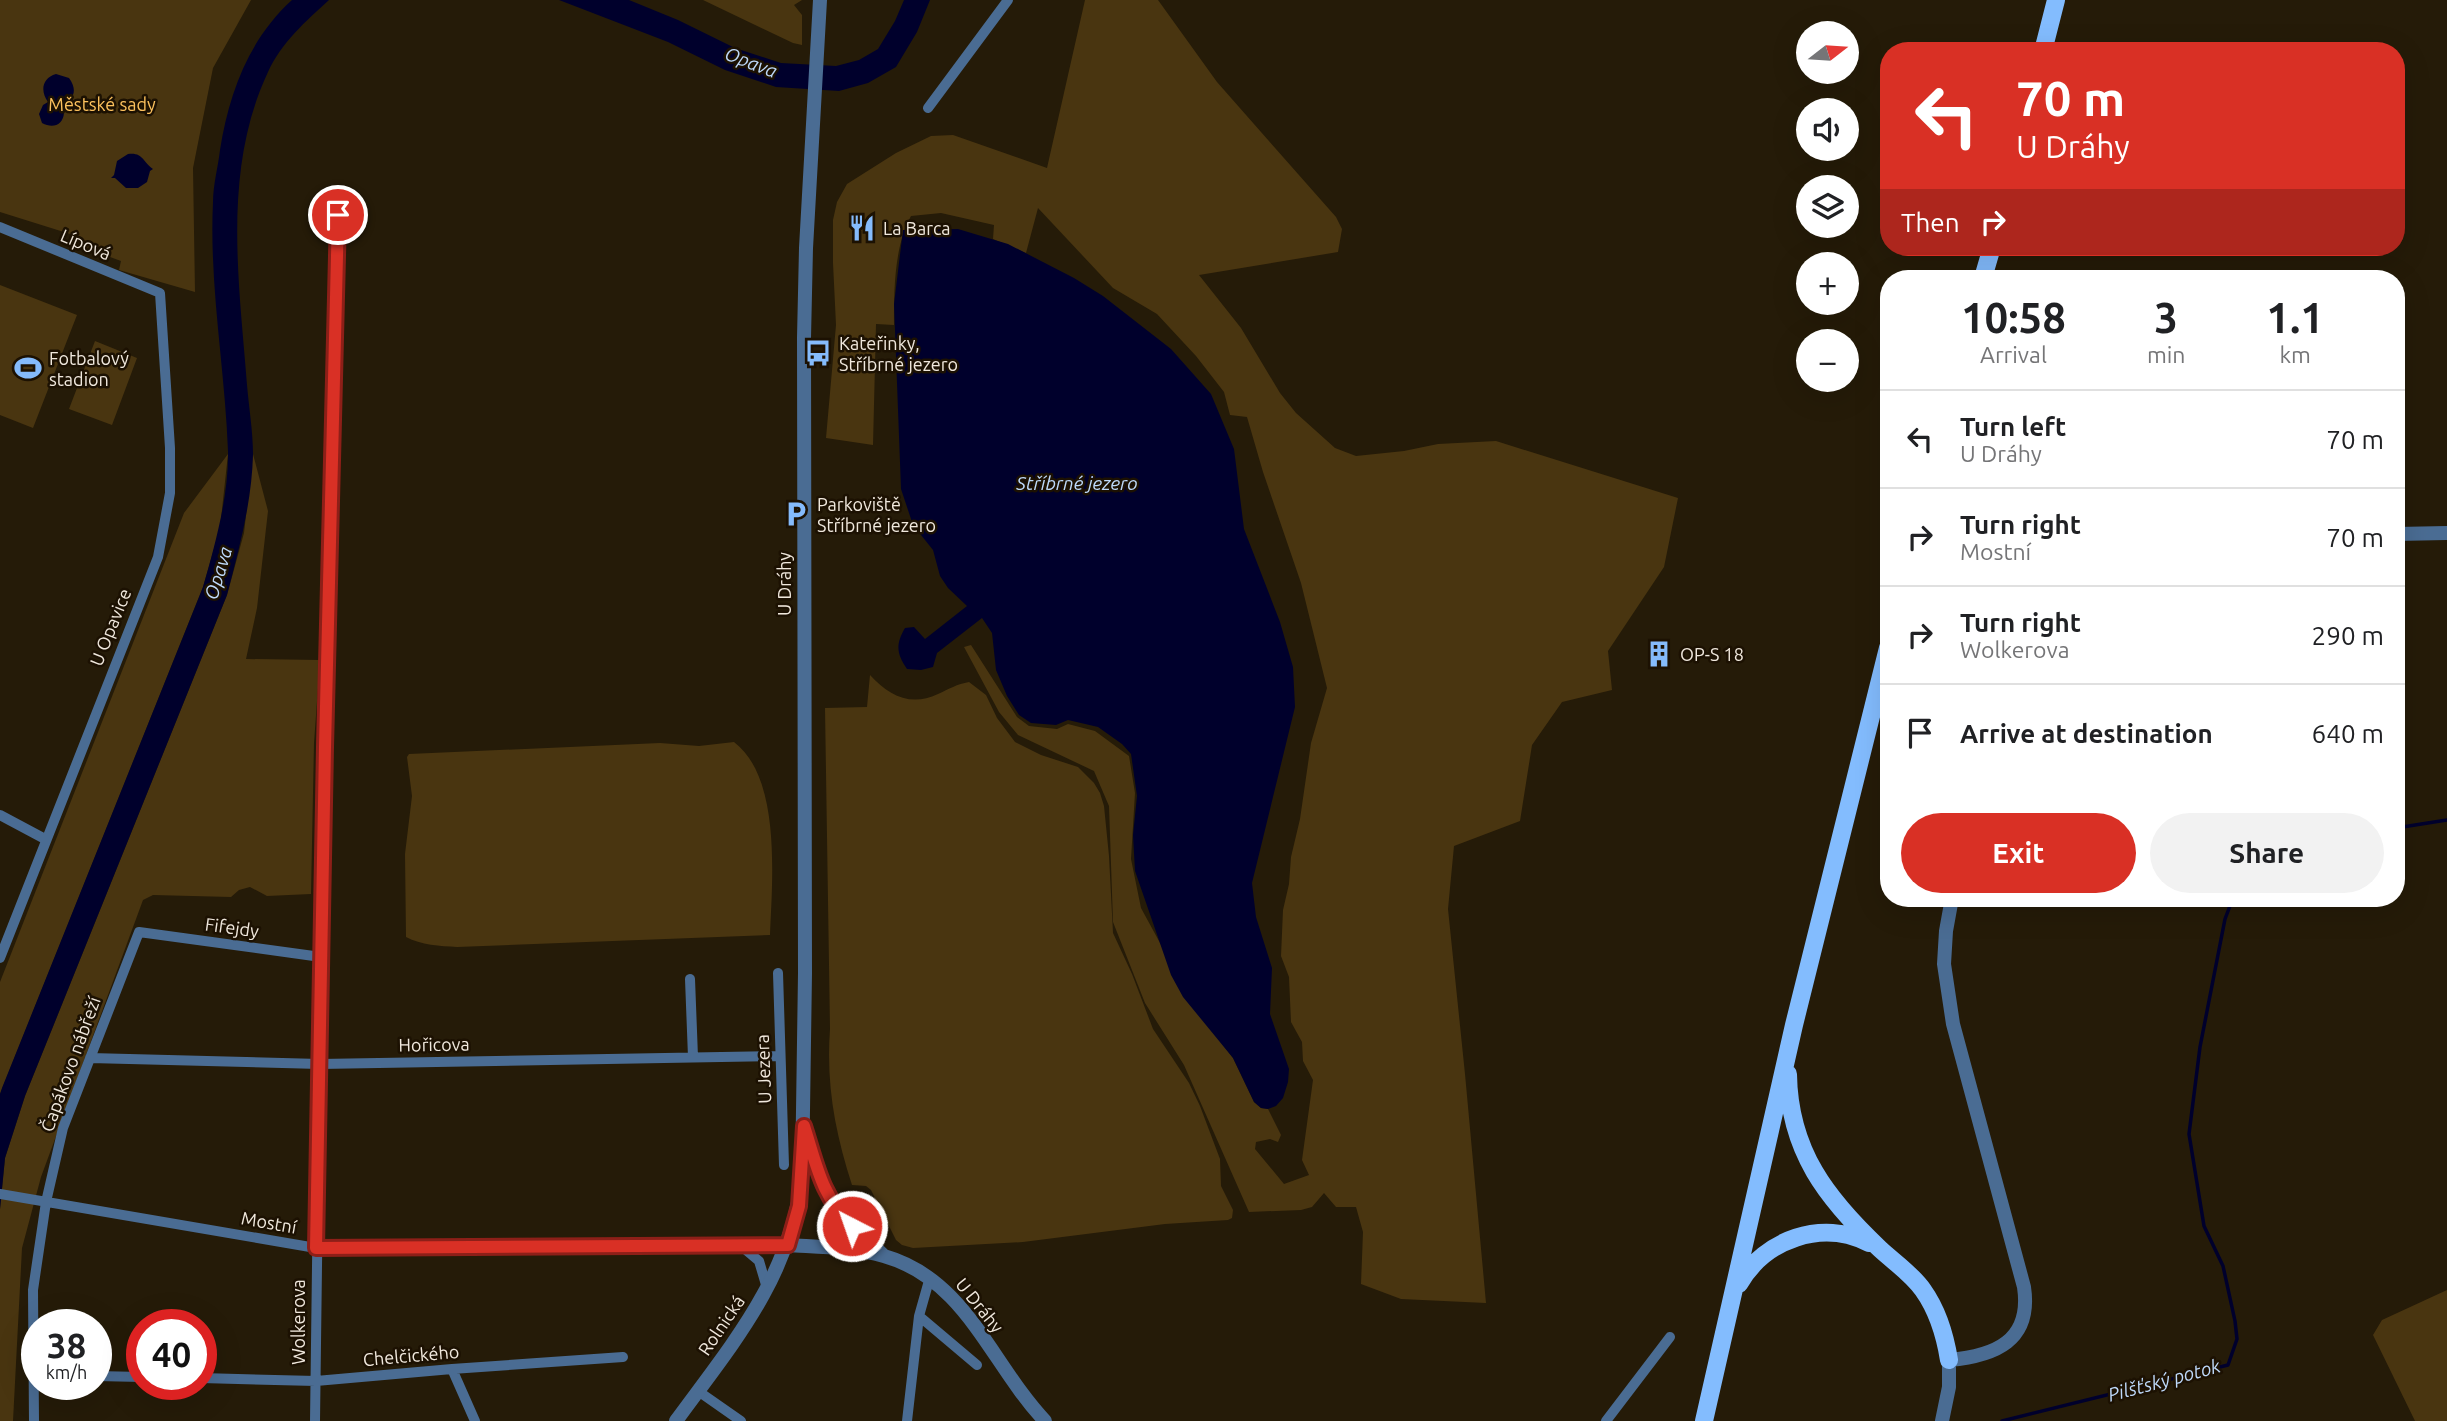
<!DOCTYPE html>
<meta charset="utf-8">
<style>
:root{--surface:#fff;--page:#f2f2f2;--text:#202124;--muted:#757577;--line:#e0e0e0;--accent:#d93025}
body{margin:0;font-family:Ubuntu,sans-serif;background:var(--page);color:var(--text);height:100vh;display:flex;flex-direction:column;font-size:26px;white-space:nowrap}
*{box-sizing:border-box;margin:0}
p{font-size:23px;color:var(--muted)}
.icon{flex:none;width:38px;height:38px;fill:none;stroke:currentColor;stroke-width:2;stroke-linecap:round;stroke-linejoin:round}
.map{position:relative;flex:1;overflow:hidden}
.panel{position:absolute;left:1880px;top:270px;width:525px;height:637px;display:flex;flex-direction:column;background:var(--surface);border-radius:28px;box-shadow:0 7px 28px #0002}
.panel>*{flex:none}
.hud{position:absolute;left:1880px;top:42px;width:525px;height:214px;border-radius:28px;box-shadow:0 7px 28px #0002;background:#d93025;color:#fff;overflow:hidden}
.needle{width:46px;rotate:73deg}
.controls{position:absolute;left:1796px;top:21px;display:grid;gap:14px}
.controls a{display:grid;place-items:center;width:63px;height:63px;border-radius:50%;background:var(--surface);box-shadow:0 7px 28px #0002;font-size:35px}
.speed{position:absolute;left:21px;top:1309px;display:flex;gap:14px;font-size:35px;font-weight:700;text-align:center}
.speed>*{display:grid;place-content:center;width:91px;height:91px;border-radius:50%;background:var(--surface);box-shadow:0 7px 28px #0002;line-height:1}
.speed small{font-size:18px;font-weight:400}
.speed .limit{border:10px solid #d22;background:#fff;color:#111}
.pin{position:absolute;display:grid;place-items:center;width:60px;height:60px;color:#fff;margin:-30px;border:4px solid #fff;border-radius:50%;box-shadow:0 2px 7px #0007}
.me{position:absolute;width:77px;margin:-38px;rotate:319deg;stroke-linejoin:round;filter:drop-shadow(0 0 5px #0008)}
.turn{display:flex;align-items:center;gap:24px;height:147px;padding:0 21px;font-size:32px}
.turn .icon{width:91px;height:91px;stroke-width:2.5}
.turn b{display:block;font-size:49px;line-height:60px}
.then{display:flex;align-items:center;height:66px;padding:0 21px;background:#0003;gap:14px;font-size:26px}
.eta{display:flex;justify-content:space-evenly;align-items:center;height:119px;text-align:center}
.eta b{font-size:42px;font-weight:700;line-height:49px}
.action{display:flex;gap:14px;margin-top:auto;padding:14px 21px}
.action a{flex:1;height:80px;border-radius:42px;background:var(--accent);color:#fff;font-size:28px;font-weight:700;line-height:80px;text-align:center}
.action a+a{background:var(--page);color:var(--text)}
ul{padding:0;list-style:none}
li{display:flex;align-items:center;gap:21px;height:98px;padding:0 21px;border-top:2px solid var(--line)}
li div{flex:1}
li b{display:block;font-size:26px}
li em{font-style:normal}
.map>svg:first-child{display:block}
</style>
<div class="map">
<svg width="2447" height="1421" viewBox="0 0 2447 1421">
<rect width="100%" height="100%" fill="#251b08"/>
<path fill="#493510" d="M0,0H251L213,68L193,168L195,292L119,270L121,261L80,246L83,238L0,212Z
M703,0H802L794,5L802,15V45L793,43Z
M1085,0H1158L1217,82L1336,217L1342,229L1338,252L1199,275L1241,328L1280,393L1296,413L1335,448L1356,456L1404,451L1438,444L1496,441L1678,498L1664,567L1608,651L1612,690L1562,702L1532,745L1520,821L1454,846L1448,909L1465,1074L1486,1303L1401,1299L1361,1284L1363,1232L1356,1207H1336L1324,1193L1312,1207L1301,1210L1249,1212L1184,1065L1145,1003L1113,922L1109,806L1094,771L1018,735L999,712L964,647L971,645L1017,717L1029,726L1057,729L1068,724L1095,731L1129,756L1135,793L1131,859L1141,908L1197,1011L1233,1058L1254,1102L1261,1108L1268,1109L1281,1135L1278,1142L1270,1139L1256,1142L1255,1149L1284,1184L1309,1175L1302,1160L1313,1080L1303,1061L1302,1042L1291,1022L1289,977L1281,956L1283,910L1289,884L1291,857L1300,819L1311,743L1327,688L1301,583L1263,472L1247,417L1230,415L1224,392L1196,356L1157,314L1113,288L1038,208L1026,253L993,239L994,225L941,213L911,216C894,247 894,290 894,325L876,324L873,445L826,438L836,325L833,263V220L837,202L847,184L896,153L931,136L953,135L1047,168Z
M0,285L77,315L33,428L0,415Z
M95,341L137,358L112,425L69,409Z
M228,454L220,528L203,587L0,1094V982L184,513Z
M253,454L268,511L257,608L246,659L320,660L314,743L311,894L267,896L250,887L239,890L231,897L153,895L143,900L41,1177L22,1248L13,1421H0V1209L5,1158L25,1096L227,595L244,533Z
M870,675C889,696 911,707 938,694C949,689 957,684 969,682L986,695L997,718L1015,742L1041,755L1078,767L1094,783L1100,793L1104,806L1109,856L1113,933L1132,974L1153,1029L1189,1083L1200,1106L1220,1159L1221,1186L1233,1210L1232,1218L1228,1220L1165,1224L1023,1242L913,1248L902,1245L896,1240L871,1190L866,1186L852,1185C835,1132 826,1085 830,1029L825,708L867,707Z
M734,742C782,778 772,882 770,935L457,947C440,946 421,945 406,937L405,854L412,796L407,757L409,754L660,743L699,746Z
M2447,1290V1421H2415L2373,1335L2382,1320Z"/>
<path fill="#00002c" d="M292,0H329C306,21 281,43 268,72C222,170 239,281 247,385C249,408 253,432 253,454C252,502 239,549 227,595L25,1096L5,1158L0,1209V1094L2,1088L203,587C215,545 229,495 228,451C225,368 209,286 213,202C213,185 218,167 220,150C229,93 249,39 292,0Z
M559,0H629L678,20L735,48L781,63L836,66L859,60L878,49L895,21L904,0H930L917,32L896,67L868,83L839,91L776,87L725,70L668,42Z
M56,74L69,78C78,90 74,100 61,106L64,113C63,125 53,129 42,123L39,114L43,105L48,102C40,91 42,78 56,74Z
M128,154C143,152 143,162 153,169L150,171L147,182L138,188H126L115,178H111L114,175L117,161Z
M958,229L1008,244L1074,278L1103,296L1171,349L1211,394L1234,449L1244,529L1280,622L1293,667L1295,707L1252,883L1256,917L1272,968L1270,1014L1289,1069L1288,1082L1283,1098L1276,1106L1268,1109L1261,1108L1254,1102L1233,1058L1183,997L1171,975L1135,871L1133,835L1137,796L1131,754L1122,744L1098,727L1068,720L1056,725L1031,723L1019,715L1007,696L996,670L992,633L982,618L937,653L933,667L921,670L907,669C897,654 895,645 905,628L914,627L925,639L967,606L948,588L940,576L933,550L913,525L901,489L894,304L903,230Z"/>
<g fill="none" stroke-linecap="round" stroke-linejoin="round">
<path stroke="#00002c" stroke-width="3.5" d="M2396,828L2447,820
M2002,1421L2228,1365L2237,1339L2235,1321L2223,1266L2204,1226L2189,1134L2200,1047L2225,919L2233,898"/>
<path stroke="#4a6c93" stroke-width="10" d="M928,108L1008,0
M0,227L160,293L170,448V493L158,557L0,958
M0,815L45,839
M778,973L784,1165
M690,979L693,1057
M90,1058L320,1064L780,1056
M0,1194L316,1248L788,1245
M740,1245L759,1261L767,1288
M919,1316L977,1365
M452,1369L475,1421
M96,1376L142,1377
M201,1378L316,1381L452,1369L623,1357
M698,1391L741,1421
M34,1421L33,1290L46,1202L63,1128L139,932L321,957
M315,1421L321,957L339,215
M907,1421L919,1316L930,1277
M1606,1421L1670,1337"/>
<path stroke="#4a6c93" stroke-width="14" d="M2396,534L2447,533
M808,1139L821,1181L833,1206L883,1255
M788,1245C819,1247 853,1247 884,1256C966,1279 991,1364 1045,1421
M676,1421C733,1343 789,1279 802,1179L805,973L804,338L806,248L820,0
M1942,1421L1949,1387V1360C1995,1356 2032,1341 2024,1287L1953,1024L1944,964L1946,931L1952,898"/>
<path stroke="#83bcfe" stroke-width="18" d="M2043,51L2056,0
M1983,278L1992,247
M1788,1074C1789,1151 1827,1199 1880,1249C1894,1262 1912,1274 1923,1290C1938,1311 1945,1335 1949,1360
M1739,1284C1765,1239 1822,1219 1869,1243
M1704,1421L1794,1025L1888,648"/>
</g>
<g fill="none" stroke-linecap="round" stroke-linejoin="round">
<g stroke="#8d1f18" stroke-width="18">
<path id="route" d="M338,215L325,747L316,1248L788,1245L799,1206L804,1126C817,1166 821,1195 852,1226"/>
</g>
<use href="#route" stroke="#d93025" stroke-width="12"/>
</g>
<defs>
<g id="restaurant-bare" transform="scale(2.1)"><path d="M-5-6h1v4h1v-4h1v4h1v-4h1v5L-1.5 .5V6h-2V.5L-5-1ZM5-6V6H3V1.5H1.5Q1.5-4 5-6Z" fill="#85bbfb" stroke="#1c1102" stroke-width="2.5" paint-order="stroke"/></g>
<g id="bus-bare" transform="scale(2.1)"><path d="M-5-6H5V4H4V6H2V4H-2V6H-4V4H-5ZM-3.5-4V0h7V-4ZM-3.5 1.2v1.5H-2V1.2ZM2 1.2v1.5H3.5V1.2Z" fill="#85bbfb" stroke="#1c1102" stroke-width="2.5" paint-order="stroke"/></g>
<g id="stadium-bare" transform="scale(2.1)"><path d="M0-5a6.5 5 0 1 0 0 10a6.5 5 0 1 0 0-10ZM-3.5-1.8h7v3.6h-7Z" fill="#85bbfb" stroke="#1c1102" stroke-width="2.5" paint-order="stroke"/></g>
<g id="parking-bare" transform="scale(2.1)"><path d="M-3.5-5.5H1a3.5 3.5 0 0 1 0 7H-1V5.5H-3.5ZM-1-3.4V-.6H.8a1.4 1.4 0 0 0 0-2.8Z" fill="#85bbfb" stroke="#1c1102" stroke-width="2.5" paint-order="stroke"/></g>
<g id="building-bare" transform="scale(2.1)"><path d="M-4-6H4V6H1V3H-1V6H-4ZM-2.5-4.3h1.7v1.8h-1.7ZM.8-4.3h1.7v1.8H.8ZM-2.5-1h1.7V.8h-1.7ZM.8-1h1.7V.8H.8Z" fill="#85bbfb" stroke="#1c1102" stroke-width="2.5" paint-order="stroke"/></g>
</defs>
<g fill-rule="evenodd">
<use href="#restaurant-bare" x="862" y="228"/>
<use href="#bus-bare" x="818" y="353"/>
<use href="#stadium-bare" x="28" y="368"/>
<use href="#parking-bare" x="796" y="514"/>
<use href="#building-bare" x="1659" y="654"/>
</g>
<g text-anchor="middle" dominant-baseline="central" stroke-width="5" stroke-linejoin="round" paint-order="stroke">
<g font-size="18" fill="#fcc15d" stroke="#1c1102">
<text x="102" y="104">Městské sady</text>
</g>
<g font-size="18" fill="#f0e8dd" stroke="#1c1102" text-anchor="start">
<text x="883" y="228">La Barca</text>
<text x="839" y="343">Kateřinky,<tspan x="839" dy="21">Stříbrné jezero</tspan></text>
<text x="49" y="358">Fotbalový<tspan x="49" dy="21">stadion</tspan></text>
<text x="817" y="504">Parkoviště<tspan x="817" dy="21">Stříbrné jezero</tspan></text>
<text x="1680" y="654">OP-S 18</text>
</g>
<g font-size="18" fill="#f0e8dd" stroke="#1c1102">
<text transform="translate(86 244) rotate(23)">Lípová</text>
<text transform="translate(784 584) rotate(-90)">U Dráhy</text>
<text transform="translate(110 627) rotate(-68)">U Opavice</text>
<text transform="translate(232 927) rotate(8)">Fifejdy</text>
<text transform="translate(434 1044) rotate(-1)">Hořicova</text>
<text transform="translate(70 1064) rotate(-70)">Čapákovo nábřeží</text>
<text transform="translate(763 1069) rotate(-92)">U Jezera</text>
<text transform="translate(269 1222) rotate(10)">Mostní</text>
<text transform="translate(980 1305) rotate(51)">U Dráhy</text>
<text transform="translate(298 1322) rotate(-90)">Wolkerova</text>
<text transform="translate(721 1325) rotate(-56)">Rolnická</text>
<text transform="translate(411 1355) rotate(-5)">Chelčického</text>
</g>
<g font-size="19" font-style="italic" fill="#bed9fa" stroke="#1c1102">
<text transform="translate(751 62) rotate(21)">Opava</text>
<text x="1077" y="483">Stříbrné jezero</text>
<text transform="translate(218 573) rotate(-73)">Opava</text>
<text transform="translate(2164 1380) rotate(-15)">Pilšťský potok</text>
</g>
</g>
</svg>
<div class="controls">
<a><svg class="needle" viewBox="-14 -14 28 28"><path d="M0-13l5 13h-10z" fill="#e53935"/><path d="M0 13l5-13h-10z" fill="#757577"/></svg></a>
<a><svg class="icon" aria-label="sound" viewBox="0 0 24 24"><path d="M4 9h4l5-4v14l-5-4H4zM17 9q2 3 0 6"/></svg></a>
<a><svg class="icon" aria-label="layers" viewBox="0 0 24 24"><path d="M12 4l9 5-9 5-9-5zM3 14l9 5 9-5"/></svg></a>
<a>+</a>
<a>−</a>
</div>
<div class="speed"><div>38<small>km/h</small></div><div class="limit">40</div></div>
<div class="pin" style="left:338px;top:215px;background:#d93025"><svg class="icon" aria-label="arrive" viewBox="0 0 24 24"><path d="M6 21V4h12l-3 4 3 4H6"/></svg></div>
<svg class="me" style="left:852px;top:1226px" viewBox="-20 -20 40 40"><circle r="17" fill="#d93025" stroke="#fff" stroke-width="3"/><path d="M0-11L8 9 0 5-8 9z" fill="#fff"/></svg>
<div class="hud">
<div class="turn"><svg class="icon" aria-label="left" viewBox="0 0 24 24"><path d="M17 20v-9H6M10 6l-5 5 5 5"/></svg><div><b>70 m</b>U Dráhy</div></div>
<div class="then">Then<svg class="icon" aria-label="right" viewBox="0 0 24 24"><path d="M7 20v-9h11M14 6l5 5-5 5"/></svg></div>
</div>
<section class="panel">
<div class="eta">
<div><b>10:58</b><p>Arrival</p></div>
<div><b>3</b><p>min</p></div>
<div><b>1.1</b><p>km</p></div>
</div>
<ul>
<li><svg class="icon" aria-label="left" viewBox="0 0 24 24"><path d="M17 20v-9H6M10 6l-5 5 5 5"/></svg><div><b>Turn left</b><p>U Dráhy</p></div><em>70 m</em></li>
<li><svg class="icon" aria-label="right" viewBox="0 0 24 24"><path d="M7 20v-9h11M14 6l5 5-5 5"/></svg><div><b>Turn right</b><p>Mostní</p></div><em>70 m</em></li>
<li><svg class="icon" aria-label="right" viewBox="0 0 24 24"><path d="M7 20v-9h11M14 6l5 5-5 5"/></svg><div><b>Turn right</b><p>Wolkerova</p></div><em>290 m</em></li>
<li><svg class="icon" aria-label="arrive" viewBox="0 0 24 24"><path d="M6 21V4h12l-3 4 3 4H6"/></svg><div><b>Arrive at destination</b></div><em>640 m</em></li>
</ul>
<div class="action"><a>Exit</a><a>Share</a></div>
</section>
</div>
